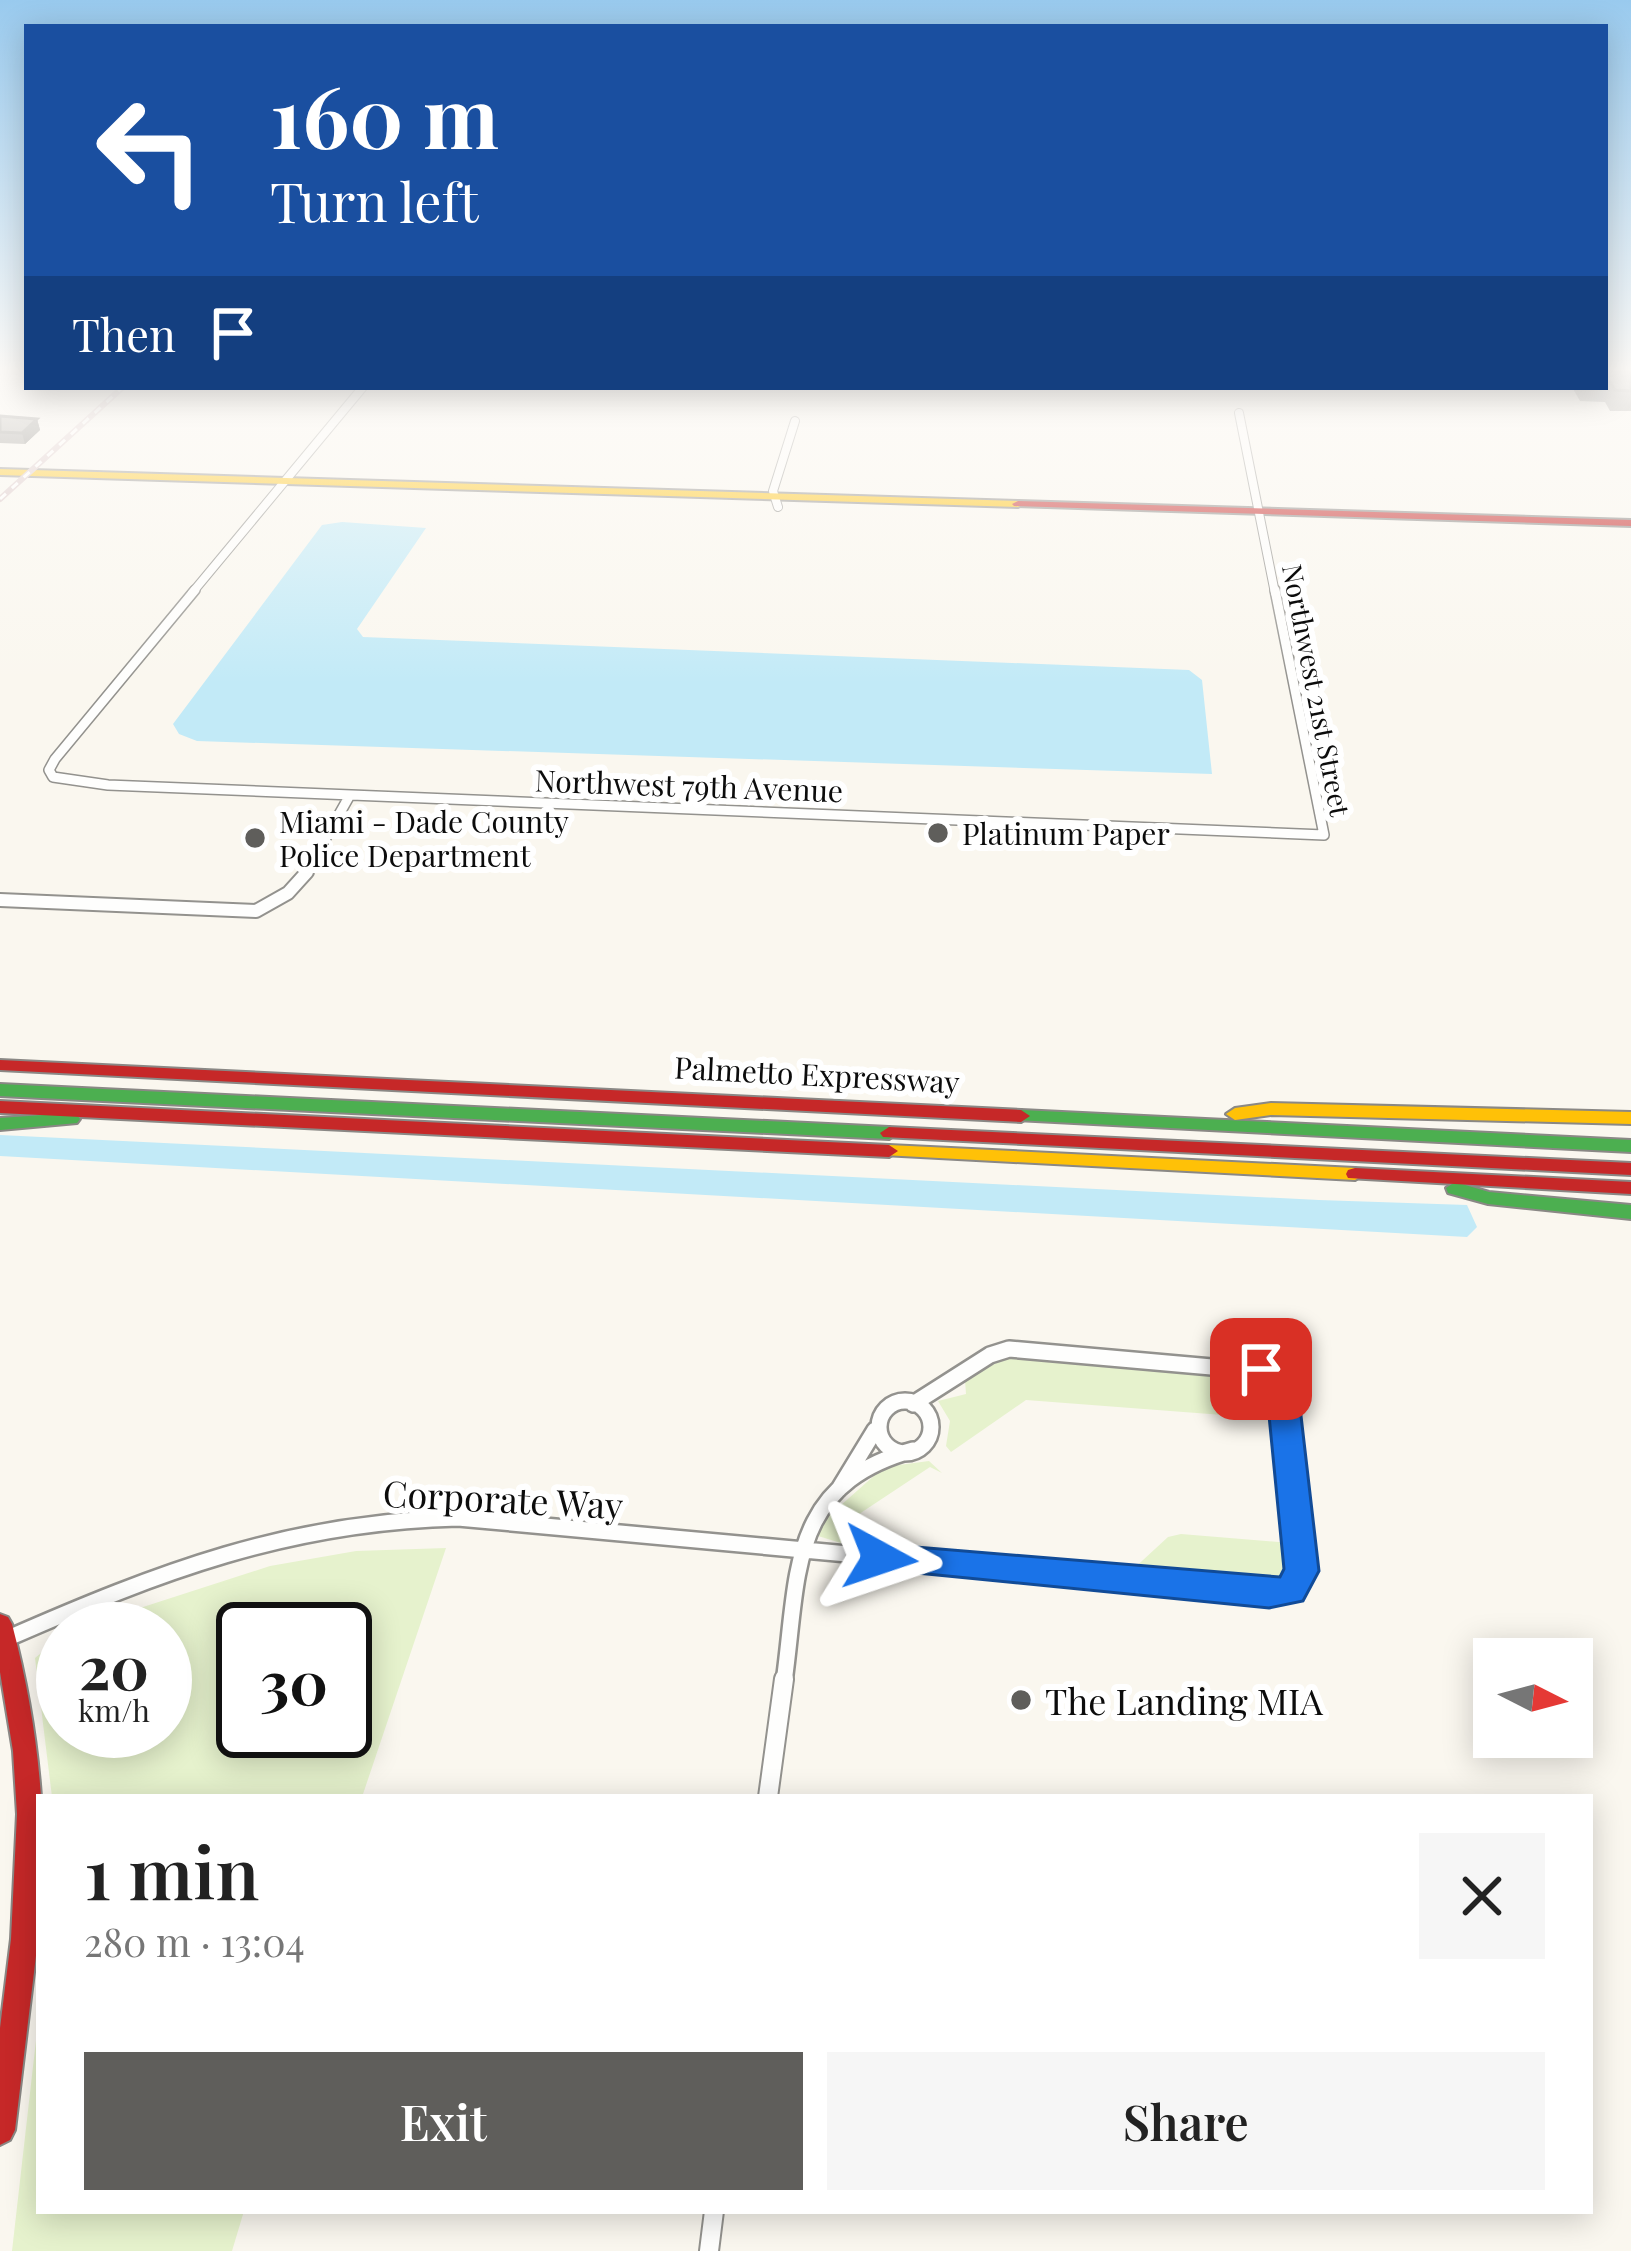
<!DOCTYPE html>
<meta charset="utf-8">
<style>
:root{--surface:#fff;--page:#f6f6f6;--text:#222;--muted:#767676;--accent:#5f5e5b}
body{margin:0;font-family:"Playfair Display",serif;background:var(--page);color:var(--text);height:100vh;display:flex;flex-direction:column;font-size:45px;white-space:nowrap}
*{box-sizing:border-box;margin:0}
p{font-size:39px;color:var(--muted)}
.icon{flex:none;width:66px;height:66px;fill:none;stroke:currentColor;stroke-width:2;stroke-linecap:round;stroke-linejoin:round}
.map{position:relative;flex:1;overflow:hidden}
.drawer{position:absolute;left:36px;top:1794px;width:1557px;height:420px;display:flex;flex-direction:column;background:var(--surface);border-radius:0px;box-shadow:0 6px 30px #0003}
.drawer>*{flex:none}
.hud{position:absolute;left:24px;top:24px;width:1584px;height:366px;border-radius:0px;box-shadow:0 6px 30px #0003;background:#1a4fa0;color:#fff;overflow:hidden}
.needle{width:78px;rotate:96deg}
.buttons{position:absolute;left:1473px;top:1638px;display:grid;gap:24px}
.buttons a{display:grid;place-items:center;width:120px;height:120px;border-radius:0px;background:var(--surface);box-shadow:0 6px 30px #0003;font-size:60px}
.speed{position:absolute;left:36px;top:1602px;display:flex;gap:24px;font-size:60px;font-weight:700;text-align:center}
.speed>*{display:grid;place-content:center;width:156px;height:156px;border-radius:50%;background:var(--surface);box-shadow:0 6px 30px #0003;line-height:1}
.speed small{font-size:30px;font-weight:400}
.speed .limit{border:6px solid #111;border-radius:18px;background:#fff;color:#111}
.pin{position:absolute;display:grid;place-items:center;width:102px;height:102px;color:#fff;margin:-51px;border-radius:24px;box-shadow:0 6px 18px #0006}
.me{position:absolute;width:132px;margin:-66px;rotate:95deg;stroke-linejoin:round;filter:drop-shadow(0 0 9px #0008)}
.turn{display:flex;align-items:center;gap:42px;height:252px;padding:0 48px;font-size:54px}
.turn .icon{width:156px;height:156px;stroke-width:2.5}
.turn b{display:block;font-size:84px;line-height:102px}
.then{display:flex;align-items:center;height:114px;padding:0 48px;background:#0003;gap:24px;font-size:45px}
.round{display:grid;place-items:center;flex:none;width:126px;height:126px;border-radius:0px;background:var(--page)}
.summary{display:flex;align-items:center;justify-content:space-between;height:204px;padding:0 48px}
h1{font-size:72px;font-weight:600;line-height:90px}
.action{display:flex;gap:24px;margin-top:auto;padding:24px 48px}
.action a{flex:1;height:138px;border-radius:0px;background:var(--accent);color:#fff;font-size:48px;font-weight:600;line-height:138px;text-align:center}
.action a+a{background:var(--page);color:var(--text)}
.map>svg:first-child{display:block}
</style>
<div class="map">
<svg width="1631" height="2251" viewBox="0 0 1631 2251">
<rect width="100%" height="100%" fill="#faf7ef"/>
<path fill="#e6f2cd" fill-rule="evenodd" d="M1009,1356L1264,1378L1272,1390L1275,1419L1026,1400L951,1452L946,1446L950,1421L938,1401L966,1394L965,1380Z
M929,1461L942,1473L930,1467L844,1524L841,1543L818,1536L823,1521L884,1467Z
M1181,1534L1290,1543L1293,1571L1274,1585L1130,1572L1168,1537Z
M446,1548L362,1797H52L35,1658L63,1635V1731H165V1629H75L270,1566L356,1551ZM243,1629H345V1731H243Z
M39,2014V2211H244L232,2251H12Z"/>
<path fill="#c2eaf7" d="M342,522L426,528L357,629L363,637L1189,670L1202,680L1212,774L197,741L179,734L173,724L322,525Z
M0,1135L1319,1200L1467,1205L1477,1227L1467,1237L0,1156Z"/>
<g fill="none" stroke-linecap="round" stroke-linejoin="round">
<g stroke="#93928e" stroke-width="10">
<path id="street-far4" d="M1239,413L1275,593
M778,507L773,491L795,421
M192,593L363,387"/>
</g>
<g stroke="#93928e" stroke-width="12">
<path id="street-far3" d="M195,590L55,759L49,770L53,777L108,785L1324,835L1275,590
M305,875L350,795"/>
</g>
<g stroke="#93928e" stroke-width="16">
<path id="street-far2" d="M0,900L256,911L288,893L307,872"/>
</g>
<g stroke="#93928e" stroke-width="20">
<path id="street-far1" d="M879 1427a26 26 0 1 1 52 0a26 26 0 1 1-52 0Z
M839,1489L875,1430
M6,1639C159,1572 288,1522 458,1518L1269,1593L1290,1590L1300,1579L1282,1390L1268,1372L1009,1349L990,1355L913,1404
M784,1682C799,1576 787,1485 913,1450"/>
</g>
<g stroke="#93928e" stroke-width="22">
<path id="street" d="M768,1797L784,1679
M709,2251L714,2211"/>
</g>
<g stroke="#8a8885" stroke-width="4">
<path id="fast" d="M0,1084L889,1127L898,1133L889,1139L0,1096Z
M1021,1110L1631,1140V1152L1015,1120L1012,1116L1015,1112Z
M71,1113L77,1115L80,1119L77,1123L0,1130V1118Z
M1455,1182L1489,1192L1631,1205V1219L1488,1204L1448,1193L1446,1188Z"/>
</g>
<g stroke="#8a8885" stroke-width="4">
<path id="slow" d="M0,469L1018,501L1024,504L1018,507L0,475Z
M1271,1103L1631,1112V1124L1271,1115L1235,1120L1226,1114L1235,1108Z
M889,1145L1355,1168L1364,1174L1355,1180L883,1155L880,1151L883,1147Z"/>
</g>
<g stroke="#8a8885" stroke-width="4">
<path id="jam" d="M1018,501L1631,520V526L1014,506L1012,504Z
M0,1060L1021,1110L1030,1116L1021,1122L0,1070Z
M0,1101L889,1145L898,1151L889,1157L0,1113Z
M889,1127L1631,1163V1175L883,1137L880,1133Z
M1355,1168L1631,1182V1194L1348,1178L1346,1174L1348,1170Z
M0,1614L8,1617L12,1624C27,1682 37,1738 41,1797H39L38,1939L15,2130L10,2140L0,2145V2028L11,1939L17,1814L13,1751L0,1672Z"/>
</g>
<use href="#street-far4" stroke="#fefefd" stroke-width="8"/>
<use href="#street-far3" stroke="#fefefd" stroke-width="9"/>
<use href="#street-far2" stroke="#fefefd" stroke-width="12"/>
<use href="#street-far1" stroke="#fefefd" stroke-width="15"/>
<use href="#street" stroke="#fefefd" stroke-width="18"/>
<use href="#fast" fill="#4caf50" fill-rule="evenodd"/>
<use href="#slow" fill="#ffc107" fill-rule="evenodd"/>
<use href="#jam" fill="#c62828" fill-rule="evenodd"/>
<g stroke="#d8c3c4" stroke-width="6">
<path id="rail" d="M0,499L123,387"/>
</g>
<use href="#rail" stroke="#fff" stroke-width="3" stroke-dasharray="8" stroke-linecap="butt"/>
</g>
<path fill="#868480" d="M1605,369L1631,391V411H1610L1605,402L1580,401L1572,387H1605Z
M0,416L37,419L40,430L25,444L0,443Z"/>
<path fill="#6d6c68" d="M37,419L40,430L25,444L22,433Z"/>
<path fill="#9c9a95" stroke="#6d6c68" stroke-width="3" d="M1605,369L1631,371V391L1615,390L1610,382H1605Z
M0,416L37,419L22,433L0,432Z"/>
<linearGradient id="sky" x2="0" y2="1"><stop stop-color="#99caee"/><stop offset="0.54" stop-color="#fdfbf8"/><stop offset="1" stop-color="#fdfbf8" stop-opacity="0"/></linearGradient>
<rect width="1631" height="684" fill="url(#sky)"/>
<path fill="#1a73e8" stroke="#114b97" stroke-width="3" d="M1261,1357L1272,1361L1298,1390L1319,1571L1303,1601L1269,1608L867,1568L862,1558L867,1548L880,1544L1280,1577L1284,1569L1267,1395L1245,1369Z"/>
<g fill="#5f5e5b" stroke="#fff" stroke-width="4.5">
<circle cx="938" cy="833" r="12"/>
<circle cx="255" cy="838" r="12"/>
<circle cx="1021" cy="1700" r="12"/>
</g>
<g text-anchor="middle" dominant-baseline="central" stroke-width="12" stroke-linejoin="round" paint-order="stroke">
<g font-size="27" fill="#0c0c0c" stroke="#fff">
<text transform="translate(1317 690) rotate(79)">Northwest 21st Street</text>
</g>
<g font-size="30" fill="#0c0c0c" stroke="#fff">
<text transform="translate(689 785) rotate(2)">Northwest 79th Avenue</text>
<text transform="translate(817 1074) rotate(3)">Palmetto Expressway</text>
</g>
<g font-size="30" fill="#0c0c0c" stroke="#fff" text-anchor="start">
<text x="279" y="821">Miami - Dade County<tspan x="279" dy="34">Police Department</tspan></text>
<text x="962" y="833">Platinum Paper</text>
</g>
<g font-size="36" fill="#0c0c0c" stroke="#fff">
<text transform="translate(503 1498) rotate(3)">Corporate Way</text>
</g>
<g font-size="36" fill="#0c0c0c" stroke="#fff" text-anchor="start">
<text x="1045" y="1700">The Landing MIA</text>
</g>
</g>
</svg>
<div class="buttons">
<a><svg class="needle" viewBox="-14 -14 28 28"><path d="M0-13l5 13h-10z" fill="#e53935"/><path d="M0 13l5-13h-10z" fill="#767676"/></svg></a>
</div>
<div class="speed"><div>20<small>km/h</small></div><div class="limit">30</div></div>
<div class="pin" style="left:1261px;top:1369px;background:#d93025"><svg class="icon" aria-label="arrive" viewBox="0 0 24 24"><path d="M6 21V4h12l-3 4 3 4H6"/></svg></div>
<svg class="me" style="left:880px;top:1558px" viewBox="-20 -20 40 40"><path d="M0-17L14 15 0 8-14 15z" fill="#1a73e8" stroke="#fff" stroke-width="4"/></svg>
<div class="hud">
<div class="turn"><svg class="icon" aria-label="left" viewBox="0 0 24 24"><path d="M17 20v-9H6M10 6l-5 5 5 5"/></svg><div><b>160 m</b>Turn left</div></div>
<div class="then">Then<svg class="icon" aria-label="arrive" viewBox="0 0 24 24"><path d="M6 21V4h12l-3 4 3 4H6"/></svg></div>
</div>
<section class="drawer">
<div class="summary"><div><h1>1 min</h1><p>280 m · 13:04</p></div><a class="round"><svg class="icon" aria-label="close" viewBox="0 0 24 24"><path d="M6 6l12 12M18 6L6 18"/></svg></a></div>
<div class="action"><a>Exit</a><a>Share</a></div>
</section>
</div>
